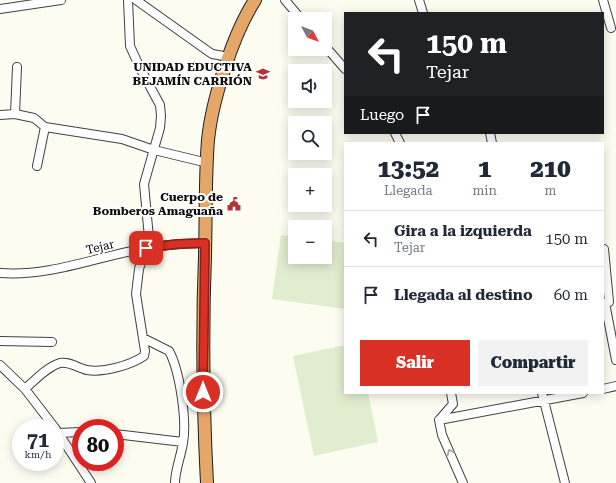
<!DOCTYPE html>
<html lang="es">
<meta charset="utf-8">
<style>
:root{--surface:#fff;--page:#f2f2f3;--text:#1f2937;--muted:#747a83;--line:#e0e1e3;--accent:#d93025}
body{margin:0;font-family:"Roboto Serif",serif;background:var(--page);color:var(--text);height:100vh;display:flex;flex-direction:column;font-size:15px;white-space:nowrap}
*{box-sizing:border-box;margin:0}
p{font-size:13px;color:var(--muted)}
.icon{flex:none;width:22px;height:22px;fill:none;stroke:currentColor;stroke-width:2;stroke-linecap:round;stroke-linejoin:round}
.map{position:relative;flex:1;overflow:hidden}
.drawer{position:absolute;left:344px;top:142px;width:260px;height:252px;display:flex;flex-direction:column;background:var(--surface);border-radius:0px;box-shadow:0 2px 10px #0003}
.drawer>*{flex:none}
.hud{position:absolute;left:344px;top:12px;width:260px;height:122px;border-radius:0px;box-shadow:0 2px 10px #0003;background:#202124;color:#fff;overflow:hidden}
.needle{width:26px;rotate:131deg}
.buttons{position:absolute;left:288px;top:12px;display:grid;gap:8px}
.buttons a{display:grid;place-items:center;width:44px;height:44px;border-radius:0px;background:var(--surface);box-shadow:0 2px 10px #0003;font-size:20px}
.speed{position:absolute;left:12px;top:419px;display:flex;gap:8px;font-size:20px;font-weight:700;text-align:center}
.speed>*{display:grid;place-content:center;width:52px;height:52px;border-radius:50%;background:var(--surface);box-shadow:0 2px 10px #0003;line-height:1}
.speed small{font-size:10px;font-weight:400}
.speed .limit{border:6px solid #d22;background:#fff;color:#111}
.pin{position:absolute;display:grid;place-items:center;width:34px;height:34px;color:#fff;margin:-17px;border-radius:8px;box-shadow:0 2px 6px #0006}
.me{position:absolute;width:44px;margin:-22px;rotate:0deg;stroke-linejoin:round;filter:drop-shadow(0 0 3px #0008)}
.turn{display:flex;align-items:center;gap:14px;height:84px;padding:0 16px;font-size:18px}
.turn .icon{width:52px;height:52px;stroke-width:2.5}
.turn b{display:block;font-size:28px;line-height:34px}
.then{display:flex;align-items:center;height:38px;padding:0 16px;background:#0003;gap:8px;font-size:15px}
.eta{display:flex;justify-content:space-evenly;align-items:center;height:68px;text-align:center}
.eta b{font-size:24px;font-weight:800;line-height:28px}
.primary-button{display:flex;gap:8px;margin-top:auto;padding:8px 16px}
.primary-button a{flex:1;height:46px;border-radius:0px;background:var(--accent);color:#fff;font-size:16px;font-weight:800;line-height:46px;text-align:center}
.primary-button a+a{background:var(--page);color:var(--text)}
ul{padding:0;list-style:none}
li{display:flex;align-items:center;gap:12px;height:56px;padding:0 16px;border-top:1px solid var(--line)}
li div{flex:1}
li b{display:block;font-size:15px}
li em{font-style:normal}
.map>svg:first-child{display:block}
</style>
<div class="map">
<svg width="616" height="483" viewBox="0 0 616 483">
<rect width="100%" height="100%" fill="#fdfcf1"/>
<path fill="#e1edcf" d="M281,235L295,237V257H325V240L345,243V309L272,299Z
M345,345V393H368L378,442L314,456L293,356Z"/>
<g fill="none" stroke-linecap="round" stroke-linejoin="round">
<g stroke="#414141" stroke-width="10">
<path id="minor" d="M136,0L212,54L229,57
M285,0L301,19
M419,0L423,13
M603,0L611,28
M0,9L61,0
M325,46L345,69
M15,114L17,67
M0,115L15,114L34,118L45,127L122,139L154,150L208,163
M395,133L400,143
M490,133L492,143
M37,166L45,127
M604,249L609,302
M0,273C51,277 98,256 147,248C166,244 185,244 205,243
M605,303L616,360
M143,338L169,351C180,371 187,421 183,443C181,456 175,470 175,483
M0,341L52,342
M0,365L25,389L55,428
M25,389C35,380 47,367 60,363C69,361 78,368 87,370C103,373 131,365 144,356L145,351L136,294L139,269L149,238L144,184L160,128L161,116L160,105L140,68L130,46L128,0
M603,389L616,386
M542,393L565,483
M440,419L453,404L451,393
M439,420L583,393
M439,420L442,435L463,483
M55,428L91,483
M58,433L81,432
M115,434L183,442"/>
</g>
<g stroke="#1f1f1f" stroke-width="14">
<path id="highway" d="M207,483C203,407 202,332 205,256C206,217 205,178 208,140C212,100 233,34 255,0"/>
</g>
<use href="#minor" stroke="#fff" stroke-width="8"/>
<use href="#highway" stroke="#e4a768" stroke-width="12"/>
</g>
<defs><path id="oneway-chevron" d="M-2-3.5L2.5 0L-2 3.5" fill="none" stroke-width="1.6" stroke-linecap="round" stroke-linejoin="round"/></defs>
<use stroke="#9f9f9f" href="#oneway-chevron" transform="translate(450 452) rotate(-114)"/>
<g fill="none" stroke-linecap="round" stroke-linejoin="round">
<g stroke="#8d1f18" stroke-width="10">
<path id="route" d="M146,248L177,244L205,243L203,392"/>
</g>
<use href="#route" stroke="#d93025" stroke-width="7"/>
</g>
<defs>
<g id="school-bare" transform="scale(1.08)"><path d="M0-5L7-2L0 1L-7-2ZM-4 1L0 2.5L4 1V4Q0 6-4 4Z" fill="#af3635" stroke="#fff" stroke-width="2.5" paint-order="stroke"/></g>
<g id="civic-bare" transform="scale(1.08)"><path d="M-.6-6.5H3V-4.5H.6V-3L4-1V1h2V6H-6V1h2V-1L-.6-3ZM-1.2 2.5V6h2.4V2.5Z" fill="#af3635" stroke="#fff" stroke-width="2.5" paint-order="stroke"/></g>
</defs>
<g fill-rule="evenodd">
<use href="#school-bare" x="263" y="74"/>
<use href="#civic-bare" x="234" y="204"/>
</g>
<g text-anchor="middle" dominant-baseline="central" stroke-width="4" stroke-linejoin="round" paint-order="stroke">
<g font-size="12" font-weight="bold" fill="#0e0e0e" stroke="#fff" text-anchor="end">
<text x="252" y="67">UNIDAD EDUCTIVA<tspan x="252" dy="14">BEJAMÍN CARRIÓN</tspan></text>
<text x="223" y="197">Cuerpo de<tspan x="223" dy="14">Bomberos Amaguaña</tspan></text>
</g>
<g font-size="12" fill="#0e0e0e" stroke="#fff">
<text transform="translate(100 247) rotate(-13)">Tejar</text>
</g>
</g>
</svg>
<div class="buttons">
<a><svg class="needle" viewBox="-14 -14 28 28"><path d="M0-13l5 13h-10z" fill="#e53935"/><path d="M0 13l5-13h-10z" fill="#747a83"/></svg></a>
<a><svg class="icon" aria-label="sound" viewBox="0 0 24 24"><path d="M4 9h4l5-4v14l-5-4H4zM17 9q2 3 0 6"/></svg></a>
<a><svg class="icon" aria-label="search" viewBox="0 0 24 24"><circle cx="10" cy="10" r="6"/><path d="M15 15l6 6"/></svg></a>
<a>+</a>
<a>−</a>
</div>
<div class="speed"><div>71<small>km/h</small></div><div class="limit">80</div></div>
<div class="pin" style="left:146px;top:248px;background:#d93025"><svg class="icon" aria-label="arrive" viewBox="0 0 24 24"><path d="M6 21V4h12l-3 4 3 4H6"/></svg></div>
<svg class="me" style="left:203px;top:392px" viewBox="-20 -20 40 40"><circle r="17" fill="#d93025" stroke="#fff" stroke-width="3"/><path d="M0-11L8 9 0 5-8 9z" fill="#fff"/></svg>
<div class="hud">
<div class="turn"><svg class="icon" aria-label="left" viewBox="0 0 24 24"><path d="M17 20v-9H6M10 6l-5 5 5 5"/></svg><div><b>150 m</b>Tejar</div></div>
<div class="then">Luego<svg class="icon" aria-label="arrive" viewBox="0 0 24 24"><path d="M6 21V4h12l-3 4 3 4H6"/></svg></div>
</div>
<section class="drawer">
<div class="eta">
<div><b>13:52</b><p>Llegada</p></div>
<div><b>1</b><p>min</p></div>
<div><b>210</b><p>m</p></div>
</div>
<ul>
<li><svg class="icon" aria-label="left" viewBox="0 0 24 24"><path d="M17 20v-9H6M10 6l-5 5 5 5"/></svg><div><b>Gira a la izquierda</b><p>Tejar</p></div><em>150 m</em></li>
<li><svg class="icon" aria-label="arrive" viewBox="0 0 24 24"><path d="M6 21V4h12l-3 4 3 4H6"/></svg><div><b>Llegada al destino</b></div><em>60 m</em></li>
</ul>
<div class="primary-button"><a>Salir</a><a>Compartir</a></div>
</section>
</div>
